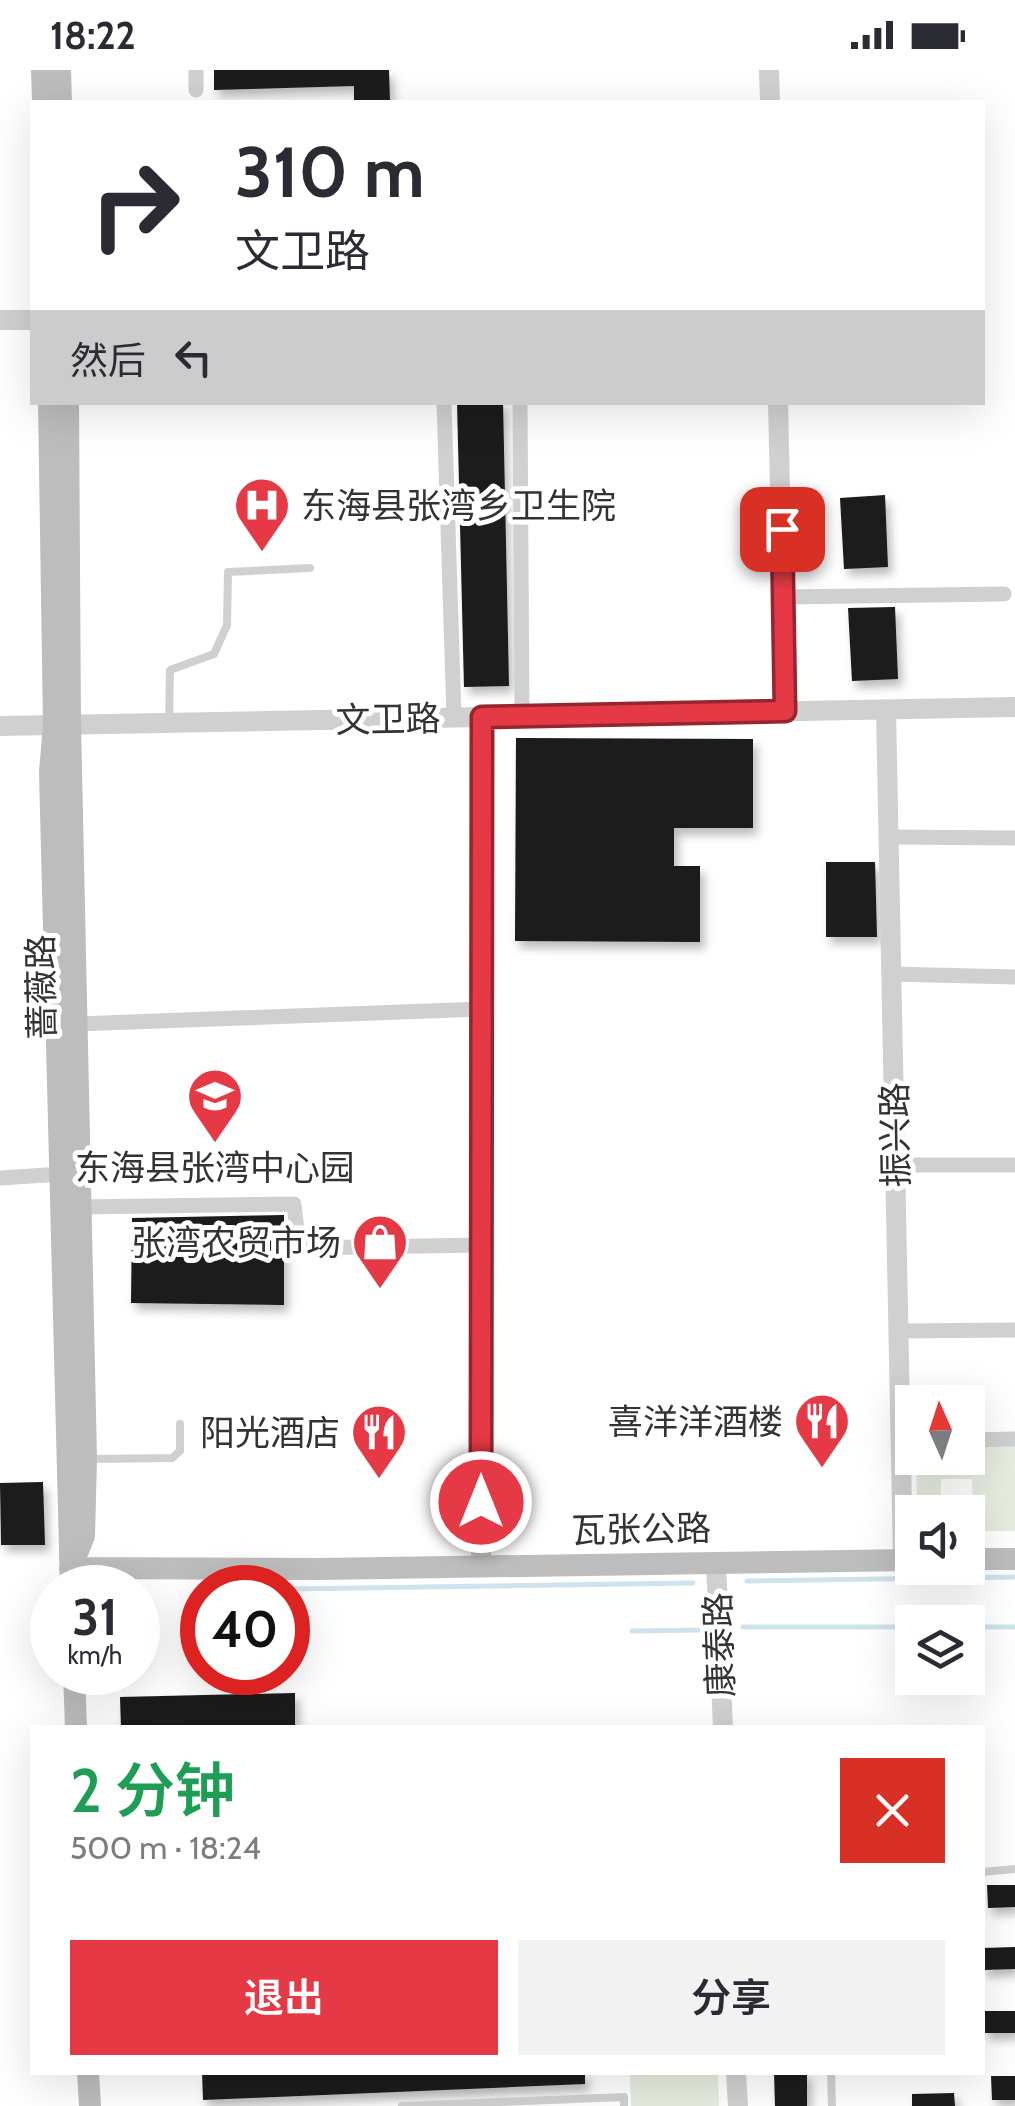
<!DOCTYPE html>
<html lang="zh">
<meta charset="utf-8">
<style>
:root{--surface:#fff;--page:#f2f2f3;--text:#2b2b33;--muted:#7c7c81;--accent:#e63946}
body{margin:0;font-family:Cabin,"Noto Sans SC",sans-serif;background:var(--page);color:var(--text);height:100vh;display:flex;flex-direction:column;font-size:38px;white-space:nowrap}
*{box-sizing:border-box;margin:0}
p{font-size:32px;color:var(--muted)}
.icon{flex:none;width:55px;height:55px;fill:none;stroke:currentColor;stroke-width:2;stroke-linecap:round;stroke-linejoin:round}
.map{position:relative;flex:1;overflow:hidden}
.details{position:absolute;left:30px;top:1655px;width:955px;height:350px;display:flex;flex-direction:column;background:var(--surface);border-radius:0px;box-shadow:0 10px 40px #0002}
.details>*{flex:none}
.banner{position:absolute;left:30px;top:30px;width:955px;height:305px;border-radius:0px;box-shadow:0 10px 40px #0002;background:#fff;color:var(--text);overflow:hidden}
.needle{width:65px;rotate:357deg}
.buttons{position:absolute;left:895px;top:1315px;display:grid;gap:20px}
.buttons a{display:grid;place-items:center;width:90px;height:90px;border-radius:0px;background:var(--surface);box-shadow:0 10px 40px #0002;font-size:50px}
.speed{position:absolute;left:30px;top:1495px;display:flex;gap:20px;font-size:50px;font-weight:700;text-align:center}
.speed>*{display:grid;place-content:center;width:130px;height:130px;border-radius:50%;background:var(--surface);box-shadow:0 10px 40px #0002;line-height:1}
.speed small{font-size:25px;font-weight:400}
.speed .limit{border:15px solid #d22;background:#fff;color:#111}
.pin{position:absolute;display:grid;place-items:center;width:85px;height:85px;color:#fff;margin:-42px;border-radius:20px;box-shadow:0 5px 15px #0006}
.me{position:absolute;width:110px;margin:-55px;rotate:0deg;stroke-linejoin:round;filter:drop-shadow(0 0 8px #0008)}
.turn{display:flex;align-items:center;gap:35px;height:210px;padding:0 40px;font-size:45px}
.turn .icon{width:130px;height:130px;stroke-width:2.5}
.turn b{display:block;font-size:70px;line-height:85px}
.then{display:flex;align-items:center;height:95px;padding:0 40px;background:#0003;gap:20px;font-size:38px}
.round{display:grid;place-items:center;flex:none;width:105px;height:105px;border-radius:0px;background:var(--page)}
.overview{display:flex;align-items:center;justify-content:space-between;height:170px;padding:0 40px}
h1{font-size:60px;font-weight:600;line-height:75px;color:#1e9e55}
.cta{display:flex;gap:20px;margin-top:auto;padding:20px 40px}
.cta a{flex:1;height:115px;border-radius:0px;background:var(--accent);color:#fff;font-size:40px;font-weight:600;line-height:115px;text-align:center}
.cta a+a{background:var(--page);color:var(--text)}
.status{display:flex;justify-content:space-between;align-items:center;height:70px;padding:0 50px;background:var(--surface);direction:ltr}
.status svg{height:28px;fill:currentColor}
.map>svg:first-child{display:block}
</style>
<div class="status"><b>18:22</b><svg viewBox="0 0 49 12"><path d="M0 12V9h3v3zM5 12V6h3v6zM10 12V3h3v9zM15 12V0h3v12zM26 1h20v11H26zM47 4h2v5h-2z"/></svg></div>
<div class="map">
<svg width="1015" height="2036" viewBox="0 0 1015 2036">
<defs>
<filter id="shadow"><feDropShadow dx="4.5" dy="7" stdDeviation="5" flood-color="#0004"/></filter>
</defs>
<rect width="100%" height="100%" fill="#fff"/>
<path fill="#e6ecdf" d="M1015,1375V1461H973L972,1409H941L940,1442H917L916,1388H968V1376Z
M630,2003H718L719,2036H631Z"/>
<g fill="none" stroke-linecap="round" stroke-linejoin="round">
<path stroke="#cfe2ee" stroke-width="5" d="M747,1511L1015,1507
M289,1519L693,1513
M743,1557H912
M968,1557H1015
M632,1561L707,1560"/>
</g>
<path fill="#1a1a1a" filter="url(#shadow)" d="M214,0H389L390,32H354V16L214,20Z
M457,332H503L509,616L464,617Z
M885,425L888,497L844,499L840,428Z
M895,537L898,609L852,611L848,538Z
M516,668L753,669V758H674V796H700V872L515,871Z
M826,792H875L877,867H826Z
M284,1145V1235L131,1233L132,1148Z
M43,1412L45,1475H1L0,1413Z
M295,1623V1658H121L120,1627Z
M987,1815H1015V1837L988,1838Z
M1015,1877V1899L983,1900V1878Z
M984,1941H1015V1963H984Z
M202,2002H585V2014L203,2030Z
M774,2002H807V2036H775Z
M991,2006H1015V2030H992Z
M954,2023L955,2036H912V2024Z"/>
<g fill="none" stroke-linecap="round" stroke-linejoin="round">
<path stroke="#d0d0d0" stroke-width="8" d="M169,653L170,600L214,584L227,555L228,502L310,498
M91,1389L172,1388L180,1381V1354
M982,1802L1015,1799
M831,2002L832,2036
M402,2036L624,2027V2036"/>
<path stroke="#d0d0d0" stroke-width="15" d="M196,0V20
M444,332L454,647
M520,332L522,646
M784,527L1004,524
M888,767L1015,768
M891,904L1015,907
M77,954L482,939
M895,1095H1015
M0,1108L62,1104
M81,1137L294,1134L299,1178L481,1175
M899,1261L1015,1260
M968,1370L1015,1369"/>
<path stroke="#d0d0d0" stroke-width="20" d="M769,0L770,32
M0,250H32
M778,332L785,641
M886,640L903,1490
M0,656L1015,637
M716,1493L723,1658
M481,1496L482,647
M736,2002L738,2036"/>
<path stroke="#bdbdbd" stroke-width="22" d="M42,0L43,32
M60,0L61,32
M49,332L54,655L50,702L71,1518
M68,332L70,654L86,1389L84,1466L78,1481
M968,1489H1015
M70,1498L320,1499L912,1490
M74,1602L76,1658
M88,2002L90,2036"/>
</g>
<g fill="none" stroke-linecap="round" stroke-linejoin="round">
<g stroke="#96252e" stroke-width="25">
<path id="route" d="M481,1432L482,647L785,641L782,459"/>
</g>
<use href="#route" stroke="#e63946" stroke-width="18"/>
</g>
<defs>
<g id="hospital-pin" transform="scale(2.875)"><path d="M0 17L-7.5 6A9.5 9.5 0 1 1 7.5 6Z" fill="#e63946" stroke="#fff"/><path d="M-5-5h3v3.5h4V-5h3V5h-3V1.5h-4V5h-3Z" fill="#fff"/></g>
<g id="school-pin" transform="scale(2.875)"><path d="M0 17L-7.5 6A9.5 9.5 0 1 1 7.5 6Z" fill="#e63946" stroke="#fff"/><path d="M0-5L7-2L0 1L-7-2ZM-4 1L0 2.5L4 1V4Q0 6-4 4Z" fill="#fff"/></g>
<g id="shop-pin" transform="scale(2.875)"><path d="M0 17L-7.5 6A9.5 9.5 0 1 1 7.5 6Z" fill="#e63946" stroke="#fff"/><path d="M-5-2.5h2.3a2.7 3.5 0 0 1 5.4 0H5L5.5 6h-11ZM-1.5-2.5h3a1.5 2.3 0 0 0-3 0Z" fill="#fff"/></g>
<g id="restaurant-pin" transform="scale(2.875)"><path d="M0 17L-7.5 6A9.5 9.5 0 1 1 7.5 6Z" fill="#e63946" stroke="#fff"/><path d="M-5-6h1v4h1v-4h1v4h1v-4h1v5L-1.5 .5V6h-2V.5L-5-1ZM5-6V6H3V1.5H1.5Q1.5-4 5-6Z" fill="#fff"/></g>
</defs>
<g fill-rule="evenodd">
<use href="#hospital-pin" x="262" y="435"/>
<use href="#school-pin" x="215" y="1026"/>
<use href="#shop-pin" x="380" y="1172"/>
<use href="#restaurant-pin" x="822" y="1351"/>
<use href="#restaurant-pin" x="379" y="1362"/>
</g>
<g text-anchor="middle" dominant-baseline="central" stroke-width="10" stroke-linejoin="round" paint-order="stroke">
<g font-size="35" fill="#333" stroke="#fff" text-anchor="end">
<text x="301" y="435" text-anchor="start">东海县张湾乡卫生院</text>
<text x="215" y="1097" text-anchor="middle">东海县张湾中心园</text>
<text x="341" y="1172">张湾农贸市场</text>
<text x="783" y="1351">喜洋洋酒楼</text>
<text x="340" y="1362">阳光酒店</text>
</g>
<g font-size="35" fill="#333" stroke="#fff">
<text transform="translate(388 649) rotate(-1)">文卫路</text>
<text transform="translate(41 917) rotate(-91)">蔷薇路</text>
<text transform="translate(895 1065) rotate(-91)">振兴路</text>
<text transform="translate(641 1459) rotate(-1)">瓦张公路</text>
<text transform="translate(719 1575) rotate(-92)">康泰路</text>
</g>
</g>
</svg>
<div class="buttons">
<a><svg class="needle" viewBox="-14 -14 28 28"><path d="M0-13l5 13h-10z" fill="#e53935"/><path d="M0 13l5-13h-10z" fill="#7c7c81"/></svg></a>
<a><svg class="icon" aria-label="sound" viewBox="0 0 24 24"><path d="M4 9h4l5-4v14l-5-4H4zM17 9q2 3 0 6"/></svg></a>
<a><svg class="icon" aria-label="layers" viewBox="0 0 24 24"><path d="M12 4l9 5-9 5-9-5zM3 14l9 5 9-5"/></svg></a>
</div>
<div class="speed"><div>31<small>km/h</small></div><div class="limit">40</div></div>
<div class="pin" style="left:782px;top:459px;background:#d93025"><svg class="icon" aria-label="arrive" viewBox="0 0 24 24"><path d="M6 21V4h12l-3 4 3 4H6"/></svg></div>
<svg class="me" style="left:481px;top:1432px" viewBox="-20 -20 40 40"><circle r="17" fill="#e63946" stroke="#fff" stroke-width="3"/><path d="M0-11L8 9 0 5-8 9z" fill="#fff"/></svg>
<div class="banner">
<div class="turn"><svg class="icon" aria-label="right" viewBox="0 0 24 24"><path d="M7 20v-9h11M14 6l5 5-5 5"/></svg><div><b>310 m</b>文卫路</div></div>
<div class="then">然后<svg class="icon" aria-label="left" viewBox="0 0 24 24"><path d="M17 20v-9H6M10 6l-5 5 5 5"/></svg></div>
</div>
<section class="details">
<div class="overview"><div><h1>2 分钟</h1><p>500 m · 18:24</p></div><a class="round" style="background:#d93025;color:#fff"><svg class="icon" aria-label="close" viewBox="0 0 24 24"><path d="M6 6l12 12M18 6L6 18"/></svg></a></div>
<div class="cta"><a>退出</a><a>分享</a></div>
</section>
</div>
